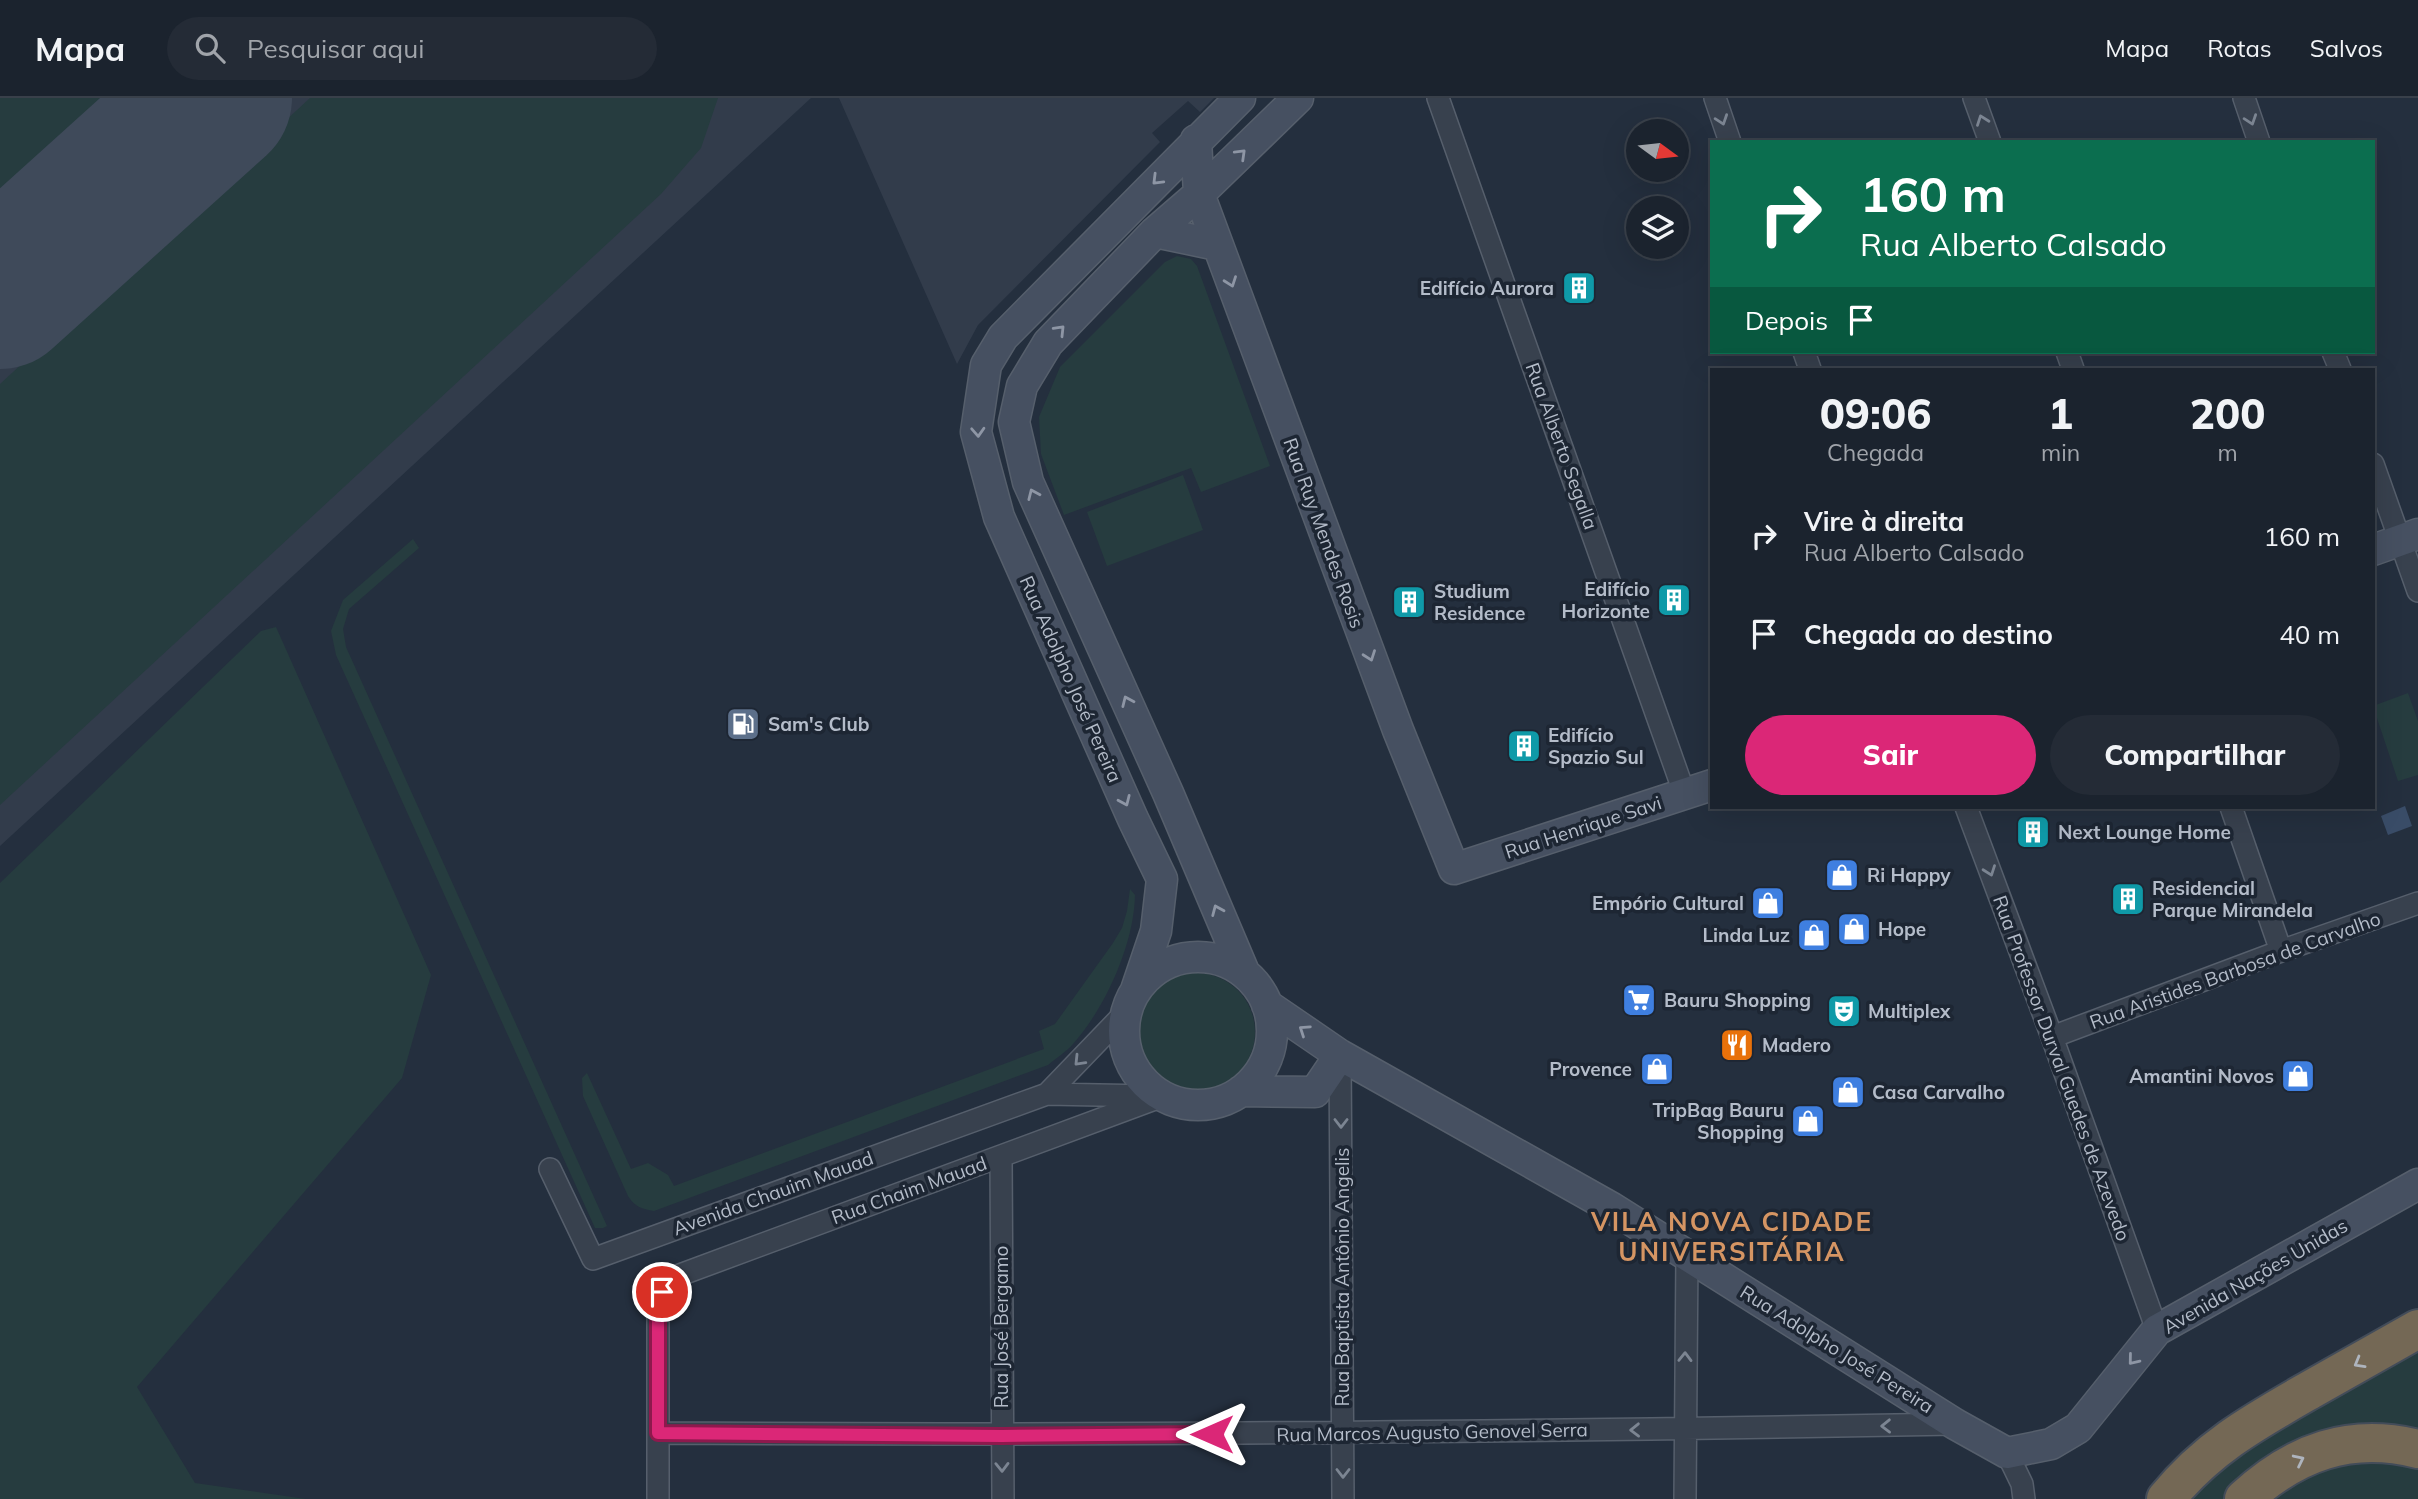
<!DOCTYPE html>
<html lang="pt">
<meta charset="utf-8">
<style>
:root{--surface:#1b232e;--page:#242b36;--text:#f1f3f6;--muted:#a0a4aa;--line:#39404a;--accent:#db2777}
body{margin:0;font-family:Mulish,sans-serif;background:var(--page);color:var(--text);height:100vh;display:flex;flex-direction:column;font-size:26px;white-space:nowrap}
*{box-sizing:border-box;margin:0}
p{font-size:23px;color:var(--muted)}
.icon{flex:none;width:38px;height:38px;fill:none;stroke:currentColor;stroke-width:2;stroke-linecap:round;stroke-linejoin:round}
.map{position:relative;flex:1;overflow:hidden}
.details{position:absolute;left:1710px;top:270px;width:665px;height:441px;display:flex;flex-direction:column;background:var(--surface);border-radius:0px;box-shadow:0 7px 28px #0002,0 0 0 2px var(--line)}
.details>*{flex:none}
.hud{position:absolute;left:1710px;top:42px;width:665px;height:214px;border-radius:0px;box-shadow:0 7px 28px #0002,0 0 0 2px var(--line);background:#0b6e4f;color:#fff;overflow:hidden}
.needle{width:46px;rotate:105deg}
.tools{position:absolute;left:1626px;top:21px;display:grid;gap:14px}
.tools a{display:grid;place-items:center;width:63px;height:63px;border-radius:50%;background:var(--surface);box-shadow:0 7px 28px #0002,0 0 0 2px var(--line);font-size:35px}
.pin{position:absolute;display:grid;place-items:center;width:60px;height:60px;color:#fff;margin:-30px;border:4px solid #fff;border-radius:50%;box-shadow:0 2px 7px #0007}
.me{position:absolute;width:77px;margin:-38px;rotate:270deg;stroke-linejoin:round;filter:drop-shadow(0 0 5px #0008)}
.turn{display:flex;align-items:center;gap:24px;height:147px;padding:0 35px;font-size:32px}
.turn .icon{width:91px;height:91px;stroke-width:2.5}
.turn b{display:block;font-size:49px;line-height:60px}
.then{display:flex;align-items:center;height:66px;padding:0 35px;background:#0003;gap:14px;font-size:26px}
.eta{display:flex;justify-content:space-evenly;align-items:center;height:119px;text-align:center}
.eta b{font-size:42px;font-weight:800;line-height:49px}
.primary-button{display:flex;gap:14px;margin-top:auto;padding:14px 35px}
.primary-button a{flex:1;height:80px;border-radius:42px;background:var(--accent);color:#fff;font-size:28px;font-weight:800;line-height:80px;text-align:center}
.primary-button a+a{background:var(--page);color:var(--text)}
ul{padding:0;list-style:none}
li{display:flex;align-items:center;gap:21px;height:98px;padding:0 35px}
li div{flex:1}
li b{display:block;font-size:26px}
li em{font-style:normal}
header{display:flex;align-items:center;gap:42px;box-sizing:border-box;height:98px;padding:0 35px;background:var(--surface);border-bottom:2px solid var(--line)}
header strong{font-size:33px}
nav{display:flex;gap:38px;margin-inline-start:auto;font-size:24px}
.search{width:490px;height:63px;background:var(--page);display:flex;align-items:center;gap:18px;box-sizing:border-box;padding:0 24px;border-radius:38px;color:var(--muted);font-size:26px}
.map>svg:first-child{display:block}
</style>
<header>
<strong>Mapa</strong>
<div class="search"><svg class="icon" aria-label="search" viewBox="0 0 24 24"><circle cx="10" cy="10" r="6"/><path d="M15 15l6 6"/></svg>Pesquisar aqui</div>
<nav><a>Mapa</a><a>Rotas</a><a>Salvos</a></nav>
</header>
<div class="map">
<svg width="2418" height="1401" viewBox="0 0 2418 1401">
<rect width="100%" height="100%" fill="#242f3e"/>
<path fill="#323c4b" d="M0,0H811L0,748Z
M839,0H1214L1200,14L1188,3L1152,35L1160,44L978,227L957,266Z"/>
<path fill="#263c3f" d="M0,0H113L0,103Z
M310,0H718L701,50L661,96L0,707V286Z
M1177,158L1191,161L1197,168L1270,368L1201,394L1191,370L1064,417L1041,356L1039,319L1060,269L1165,164Z
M1183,377L1203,432L1107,468L1087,414Z
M413,441L419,450L349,511L343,531L346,549L607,1128L603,1130H595L336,557L331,533L343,502Z
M276,529L431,877L402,980L137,1289L195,1385L306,1401H0V785L261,533Z
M2408,595L2418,623V677L2398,683L2373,608Z
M1130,791L1135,797C1134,846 1106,909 1073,946C1066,954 1056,960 1048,967L654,1113C642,1111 635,1109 628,1098L583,998L582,980L587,975L631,1071L648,1065L668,1077L674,1088L1044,951L1039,933L1055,926L1113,845L1122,830L1127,813Z
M1137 934a59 59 0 1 1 118 0a59 59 0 1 1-118 0Z
M2418,1243V1335L2227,1401H2182L2210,1372Z
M2336,1362L2418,1366V1401H2263Z"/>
<path fill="#394c67" d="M2405,708L2412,728L2388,737L2381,718Z"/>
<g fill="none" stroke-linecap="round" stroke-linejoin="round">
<path stroke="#3f4a5a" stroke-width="154" d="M0,194L215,0"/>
<g stroke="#565f6c" stroke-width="24">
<path id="street" d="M1438,0L1685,697
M1715,0L1730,44
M1974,0L1990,44
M2244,0L2259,44
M1804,254L1810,271
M2067,254L2073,271
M2333,254L2340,271
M2373,366L2418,493
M1966,709L2052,939L2157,1232
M2231,709L2281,853
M1126,914L1047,996L1151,998
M2052,939L2281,853L2418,805
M1340,957L1343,1401
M1001,1058L1003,1401
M550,1071L593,1161L1047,996
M658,1335C1090,1338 1522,1334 1955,1326
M2007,1355L2022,1386L2024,1401
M658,1401V1220L661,1194L677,1178L1163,998
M1685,1401L1687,1156"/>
</g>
<g stroke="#565f6c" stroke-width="33">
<path id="secondary" d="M1196,42L1199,96L1398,632L1454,771L1712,687
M1155,134L1217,147
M2373,452L2418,436
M1124 933a74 74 0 1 1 148 0a74 74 0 1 1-148 0Z
M1244,874L1168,695L1028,384L1014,324L1022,288L1048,245L1155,134L1199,96L1298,0
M1136,892L1156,833L1162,781L1133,721L999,419L976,334L986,267L1003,239L1240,0
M1267,907L1340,957L1612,1110L1955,1326L2007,1355L2051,1346L2078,1330L2157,1232L2418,1086
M1241,993L1315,994L1340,957"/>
</g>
<g stroke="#434c59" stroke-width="42">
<path id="highway" d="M2166,1401C2207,1350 2254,1324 2310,1292C2346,1272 2382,1251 2418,1231
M2244,1401C2295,1354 2350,1334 2418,1351"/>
</g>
<use href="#street" stroke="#38414e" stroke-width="21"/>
<use href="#secondary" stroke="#465061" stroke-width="30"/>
<use href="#highway" stroke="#746855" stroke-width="38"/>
</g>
<defs><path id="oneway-chevron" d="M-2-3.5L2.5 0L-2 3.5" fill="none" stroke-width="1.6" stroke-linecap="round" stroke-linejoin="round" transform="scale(1.75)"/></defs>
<g stroke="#7c8592">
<use href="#oneway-chevron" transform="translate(1722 22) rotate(71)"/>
<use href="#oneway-chevron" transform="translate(1982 22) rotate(-110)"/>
<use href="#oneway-chevron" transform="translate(2251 22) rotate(71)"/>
<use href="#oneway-chevron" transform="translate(1990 773) rotate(70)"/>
<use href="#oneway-chevron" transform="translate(1079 963) rotate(134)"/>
<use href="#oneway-chevron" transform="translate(1341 1025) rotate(90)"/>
<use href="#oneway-chevron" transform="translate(1685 1259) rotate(-89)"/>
<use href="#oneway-chevron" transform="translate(1886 1328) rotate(179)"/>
<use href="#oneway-chevron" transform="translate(1635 1332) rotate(179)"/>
<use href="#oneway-chevron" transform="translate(1002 1369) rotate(89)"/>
<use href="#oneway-chevron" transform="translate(1343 1375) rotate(90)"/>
</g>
<g stroke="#8e96a5">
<use href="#oneway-chevron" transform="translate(1241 56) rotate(-44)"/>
<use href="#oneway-chevron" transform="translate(1157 82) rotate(135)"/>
<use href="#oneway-chevron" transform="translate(1231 184) rotate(70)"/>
<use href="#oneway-chevron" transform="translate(1060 232) rotate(-46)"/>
<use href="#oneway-chevron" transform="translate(978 334) rotate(87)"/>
<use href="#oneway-chevron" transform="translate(1033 396) rotate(-114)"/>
<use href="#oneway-chevron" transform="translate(1370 558) rotate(70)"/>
<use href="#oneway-chevron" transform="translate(1127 603) rotate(-114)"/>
<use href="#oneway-chevron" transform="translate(1125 703) rotate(66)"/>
<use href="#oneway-chevron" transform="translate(1217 812) rotate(-113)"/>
<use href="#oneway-chevron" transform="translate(1304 932) rotate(-146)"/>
<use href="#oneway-chevron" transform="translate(2133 1262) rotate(129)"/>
</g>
<g stroke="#aeb4bd">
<use href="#oneway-chevron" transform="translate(2359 1265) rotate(150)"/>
<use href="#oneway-chevron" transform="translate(2299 1362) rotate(-26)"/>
</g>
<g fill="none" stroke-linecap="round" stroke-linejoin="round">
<g stroke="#8e194d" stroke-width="18">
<path id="route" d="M662,1194L658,1220V1335L1002,1338L1212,1336"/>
</g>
<use href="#route" stroke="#db2777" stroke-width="12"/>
</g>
<defs>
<g id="building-square" transform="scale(1.75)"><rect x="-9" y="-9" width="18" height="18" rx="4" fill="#0f9aa8" stroke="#1d2633"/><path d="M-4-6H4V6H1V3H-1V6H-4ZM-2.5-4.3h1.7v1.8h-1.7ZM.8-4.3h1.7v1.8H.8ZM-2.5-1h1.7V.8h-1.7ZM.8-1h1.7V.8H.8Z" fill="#fff"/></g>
<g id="fuel-square" transform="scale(1.75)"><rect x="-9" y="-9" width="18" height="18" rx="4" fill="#5c6f8a" stroke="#1d2633"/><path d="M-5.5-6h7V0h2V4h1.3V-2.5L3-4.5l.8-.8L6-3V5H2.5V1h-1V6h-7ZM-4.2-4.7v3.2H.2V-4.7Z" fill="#fff"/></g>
<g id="shop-square" transform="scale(1.75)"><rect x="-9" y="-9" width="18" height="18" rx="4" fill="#3f7fe0" stroke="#1d2633"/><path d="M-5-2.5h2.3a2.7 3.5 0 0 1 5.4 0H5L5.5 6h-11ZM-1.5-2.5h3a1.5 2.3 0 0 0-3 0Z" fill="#fff"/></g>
<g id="supermarket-square" transform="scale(1.75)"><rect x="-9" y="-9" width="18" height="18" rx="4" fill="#3f7fe0" stroke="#1d2633"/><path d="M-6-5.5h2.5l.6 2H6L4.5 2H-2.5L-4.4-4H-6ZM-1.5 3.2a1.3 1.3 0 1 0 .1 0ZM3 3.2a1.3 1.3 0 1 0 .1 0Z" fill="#fff"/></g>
<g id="theatre-square" transform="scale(1.75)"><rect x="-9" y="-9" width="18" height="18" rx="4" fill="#0f9aa8" stroke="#1d2633"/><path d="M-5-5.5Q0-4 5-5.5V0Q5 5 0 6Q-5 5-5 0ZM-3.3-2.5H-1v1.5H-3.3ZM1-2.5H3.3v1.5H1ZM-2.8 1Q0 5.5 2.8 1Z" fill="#fff"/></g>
<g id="restaurant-square" transform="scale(1.75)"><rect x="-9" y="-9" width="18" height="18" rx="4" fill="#e8710a" stroke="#1d2633"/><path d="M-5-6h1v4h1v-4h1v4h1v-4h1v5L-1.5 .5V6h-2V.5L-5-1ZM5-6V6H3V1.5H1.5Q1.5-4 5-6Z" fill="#fff"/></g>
</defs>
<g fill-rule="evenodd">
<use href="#building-square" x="1579" y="190"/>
<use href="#building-square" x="1674" y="502"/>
<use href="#building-square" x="1409" y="504"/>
<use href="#fuel-square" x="743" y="626"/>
<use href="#building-square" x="1524" y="648"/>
<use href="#building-square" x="2033" y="734"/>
<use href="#shop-square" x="1842" y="777"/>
<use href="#building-square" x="2128" y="801"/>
<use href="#shop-square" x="1768" y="805"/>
<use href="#shop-square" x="1854" y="831"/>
<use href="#shop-square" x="1814" y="837"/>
<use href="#supermarket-square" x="1639" y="902"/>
<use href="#theatre-square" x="1844" y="913"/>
<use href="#restaurant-square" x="1737" y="947"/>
<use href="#shop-square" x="1657" y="971"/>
<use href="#shop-square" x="2298" y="978"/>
<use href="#shop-square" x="1848" y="994"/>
<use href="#shop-square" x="1808" y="1023"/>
</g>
<g text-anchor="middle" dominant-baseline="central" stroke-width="7" stroke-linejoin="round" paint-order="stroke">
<g font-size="19" font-weight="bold" fill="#b4bcc9" stroke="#1d2633" text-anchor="start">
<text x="1554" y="190" text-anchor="end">Edifício Aurora</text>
<text x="1650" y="491" text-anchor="end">Edifício<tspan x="1650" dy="22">Horizonte</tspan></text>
<text x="1434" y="493">Studium<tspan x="1434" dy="22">Residence</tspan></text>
<text x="768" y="626">Sam's Club</text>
<text x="1548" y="637">Edifício<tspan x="1548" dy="22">Spazio Sul</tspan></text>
<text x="2058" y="734">Next Lounge Home</text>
<text x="1867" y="777">Ri Happy</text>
<text x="2152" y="790">Residencial<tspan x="2152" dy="22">Parque Mirandela</tspan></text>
<text x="1744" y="805" text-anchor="end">Empório Cultural</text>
<text x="1878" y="831">Hope</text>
<text x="1790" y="837" text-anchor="end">Linda Luz</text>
<text x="1664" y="902">Bauru Shopping</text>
<text x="1868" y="913">Multiplex</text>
<text x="1762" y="947">Madero</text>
<text x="1632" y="971" text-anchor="end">Provence</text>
<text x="2274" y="978" text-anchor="end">Amantini Novos</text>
<text x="1872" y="994">Casa Carvalho</text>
<text x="1784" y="1012" text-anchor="end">TripBag Bauru<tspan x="1784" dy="22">Shopping</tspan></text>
</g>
<g font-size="19" fill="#b4bcc9" stroke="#1d2633">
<text transform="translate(1562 348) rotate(70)">Rua Alberto Segalla</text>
<text transform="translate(1324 435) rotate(70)">Rua Ruy Mendes Rosis</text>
<text transform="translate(1071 581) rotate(66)">Rua Adolpho José Pereira</text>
<text transform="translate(1583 729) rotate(-18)">Rua Henrique Savi</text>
<text transform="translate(2235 872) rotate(-20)">Rua Aristides Barbosa de Carvalho</text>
<text transform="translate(2062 970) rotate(70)">Rua Professor Durval Guedes de Azevedo</text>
<text transform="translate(909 1092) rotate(-20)">Rua Chaim Mauad</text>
<text transform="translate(773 1095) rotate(-20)">Avenida Chauim Mauad</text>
<text transform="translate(2255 1178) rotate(-30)">Avenida Nações Unidas</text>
<text transform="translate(1342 1179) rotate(-90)">Rua Baptista Antônio Angelis</text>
<text transform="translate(1001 1229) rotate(-90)">Rua José Bergamo</text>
<text transform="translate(1837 1251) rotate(32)">Rua Adolpho José Pereira</text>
<text transform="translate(1432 1334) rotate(-1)">Rua Marcos Augusto Genovel Serra</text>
</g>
<g font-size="26" font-weight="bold" letter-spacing="2" fill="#d59563" stroke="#1d2633">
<text x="1732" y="1123">VILA NOVA CIDADE<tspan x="1732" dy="30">UNIVERSITÁRIA</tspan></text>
</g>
</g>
</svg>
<div class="tools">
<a><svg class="needle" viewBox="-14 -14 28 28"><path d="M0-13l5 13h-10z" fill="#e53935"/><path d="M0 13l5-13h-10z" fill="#a0a4aa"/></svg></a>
<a><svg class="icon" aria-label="layers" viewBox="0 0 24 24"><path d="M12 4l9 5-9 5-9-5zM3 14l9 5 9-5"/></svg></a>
</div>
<div class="pin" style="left:662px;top:1194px;background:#d93025"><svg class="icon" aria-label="arrive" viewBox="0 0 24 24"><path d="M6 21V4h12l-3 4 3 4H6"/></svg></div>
<svg class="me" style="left:1212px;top:1336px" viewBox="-20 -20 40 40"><path d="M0-17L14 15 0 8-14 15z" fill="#db2777" stroke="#fff" stroke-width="4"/></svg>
<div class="hud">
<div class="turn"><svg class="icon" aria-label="right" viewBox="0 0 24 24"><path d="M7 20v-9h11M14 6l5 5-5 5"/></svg><div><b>160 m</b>Rua Alberto Calsado</div></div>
<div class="then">Depois<svg class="icon" aria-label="arrive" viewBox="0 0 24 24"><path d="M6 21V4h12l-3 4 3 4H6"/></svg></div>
</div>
<section class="details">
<div class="eta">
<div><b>09:06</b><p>Chegada</p></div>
<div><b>1</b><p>min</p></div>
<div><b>200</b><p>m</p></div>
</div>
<ul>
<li><svg class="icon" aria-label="right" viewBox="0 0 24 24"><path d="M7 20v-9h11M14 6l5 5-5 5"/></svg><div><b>Vire à direita</b><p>Rua Alberto Calsado</p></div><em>160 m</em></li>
<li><svg class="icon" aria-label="arrive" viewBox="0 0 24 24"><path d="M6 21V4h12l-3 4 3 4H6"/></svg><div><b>Chegada ao destino</b></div><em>40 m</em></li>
</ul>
<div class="primary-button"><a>Sair</a><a>Compartilhar</a></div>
</section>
</div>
